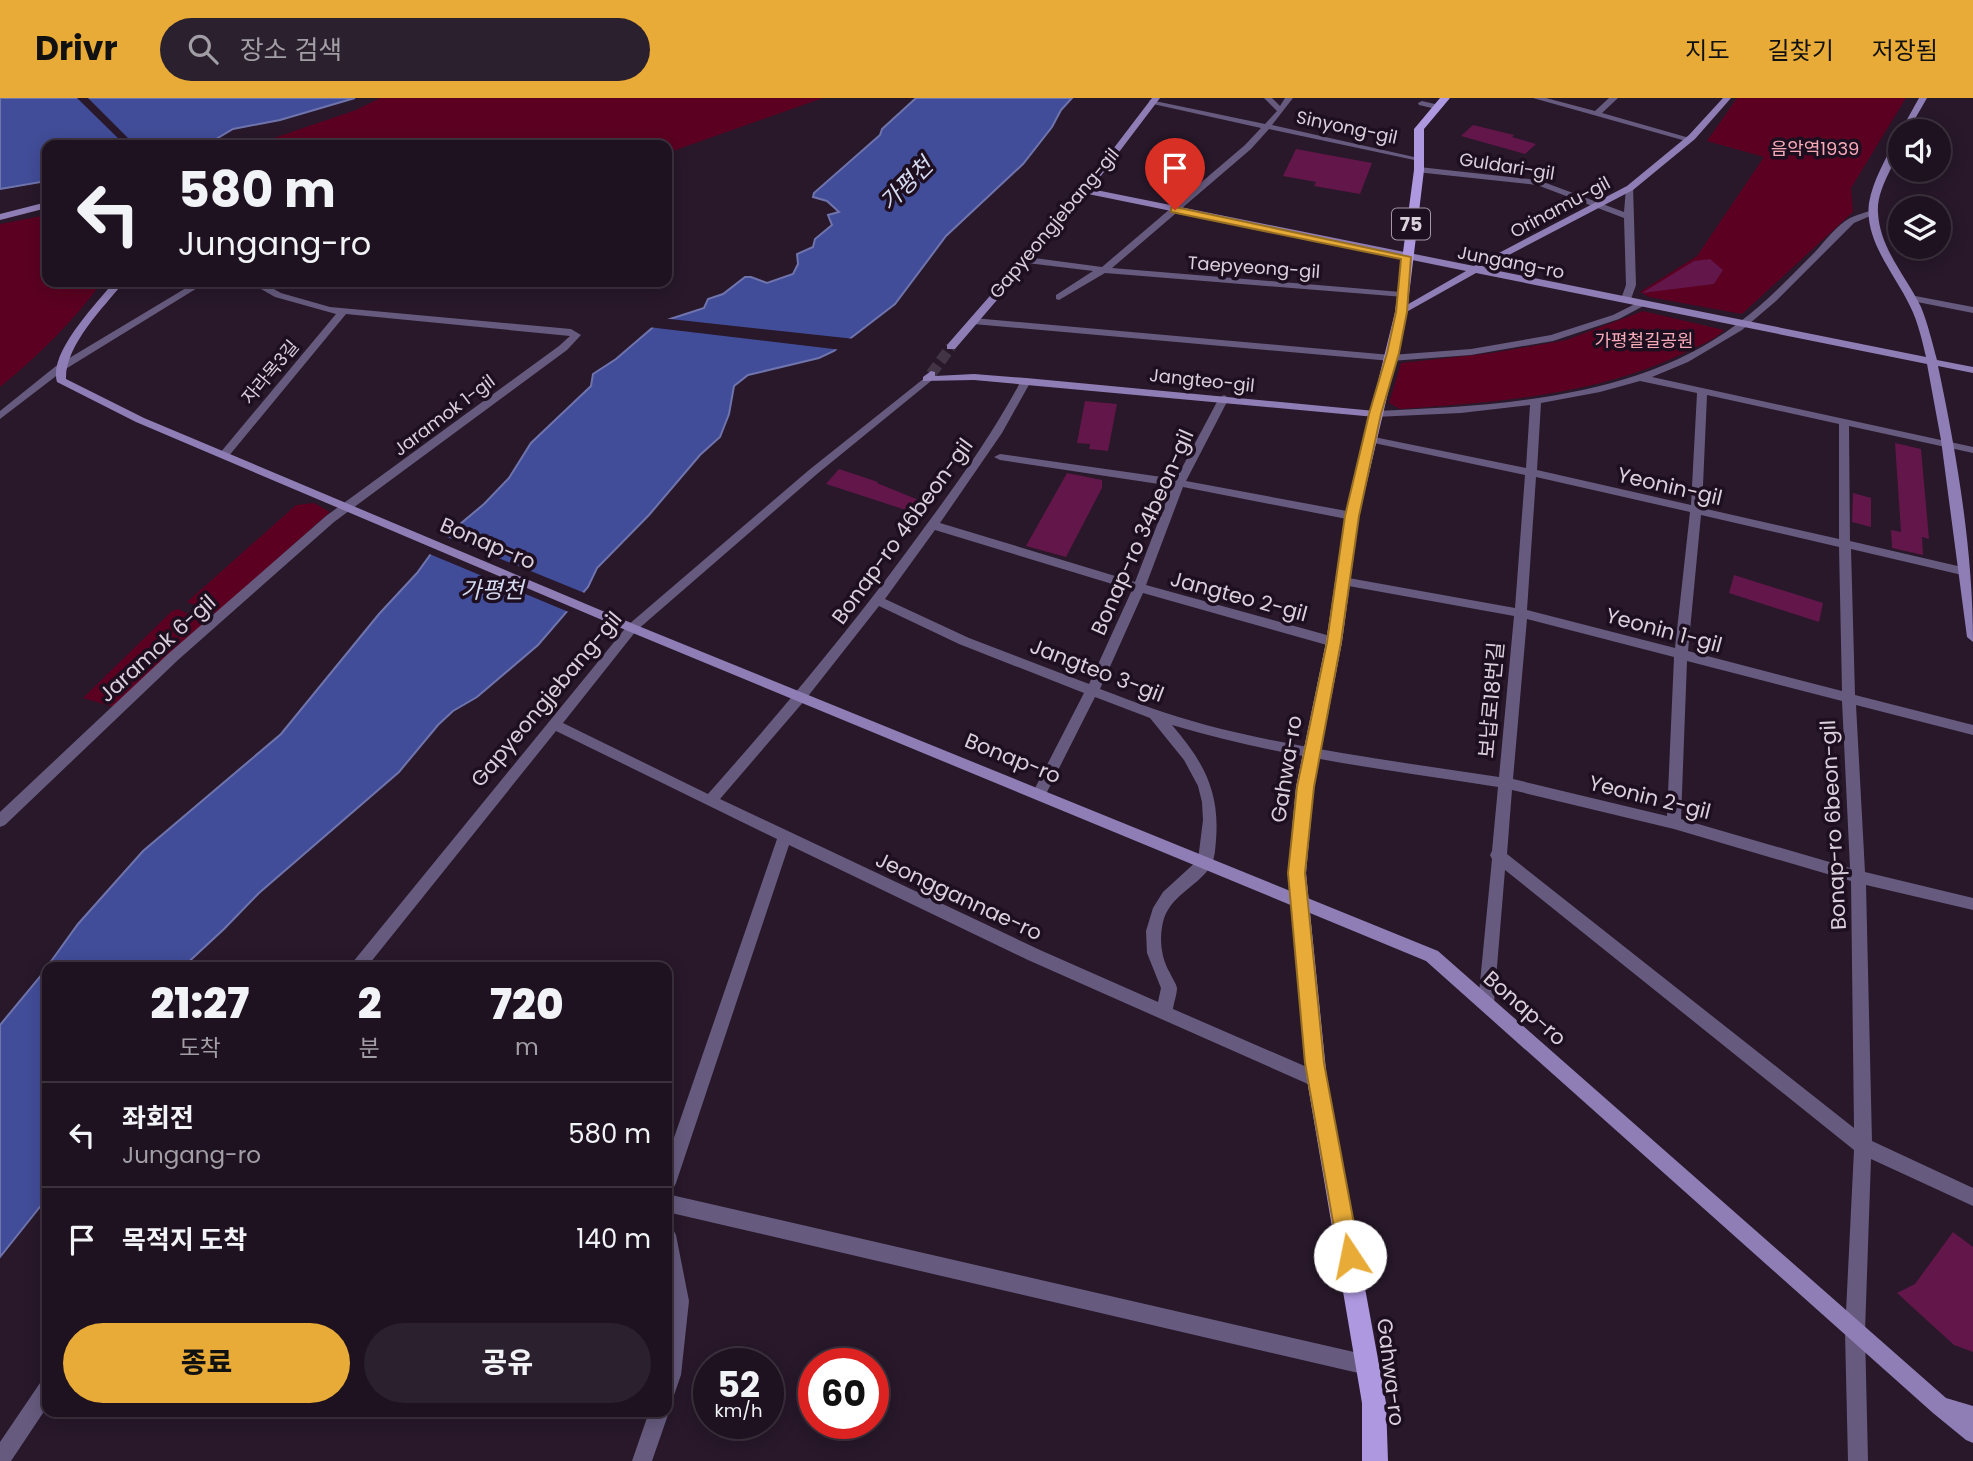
<!DOCTYPE html>
<html lang="ko">
<meta charset="utf-8">
<style>
:root{--surface:#1e1220;--page:#2b202d;--text:#f1f3f6;--muted:#a19ea5;--line:#3c323e;--accent:#e8ab37}
body{margin:0;font-family:Poppins,"Noto Sans KR",sans-serif;background:var(--page);color:var(--text);height:100vh;display:flex;flex-direction:column;font-size:26px;white-space:nowrap}
*{box-sizing:border-box;margin:0}
p{font-size:23px;color:var(--muted)}
.icon{flex:none;width:38px;height:38px;fill:none;stroke:currentColor;stroke-width:2;stroke-linecap:round;stroke-linejoin:round}
.map{position:relative;flex:1;overflow:hidden}
.drawer{position:absolute;left:42px;top:864px;width:630px;height:455px;display:flex;flex-direction:column;background:var(--surface);border-radius:14px;box-shadow:0 4px 18px #0003,0 0 0 2px var(--line)}
.drawer>*{flex:none}
.guide{position:absolute;left:42px;top:42px;width:630px;height:147px;border-radius:14px;box-shadow:0 4px 18px #0003,0 0 0 2px var(--line);background:#1e1220;color:var(--text);overflow:hidden}
.controls{position:absolute;left:1888px;top:21px;display:grid;gap:14px}
.controls a{display:grid;place-items:center;width:63px;height:63px;border-radius:50%;background:var(--surface);box-shadow:0 4px 18px #0003,0 0 0 2px var(--line);font-size:35px}
.speed{position:absolute;left:693px;top:1250px;display:flex;gap:14px;font-size:35px;font-weight:700;text-align:center}
.speed>*{display:grid;place-content:center;width:91px;height:91px;border-radius:50%;background:var(--surface);box-shadow:0 4px 18px #0003,0 0 0 2px var(--line);line-height:1}
.speed small{font-size:18px;font-weight:400}
.speed .limit{border:10px solid #d22;background:#fff;color:#111}
.pin{position:absolute;display:grid;place-items:center;width:60px;height:60px;color:#fff;margin:-72px -30px;border-radius:50% 50% 50% 0;rotate:-45deg;box-shadow:0 0 7px #0007}
.pin .icon{rotate:45deg}
.me{position:absolute;width:77px;margin:-38px;rotate:349deg;stroke-linejoin:round;filter:drop-shadow(0 0 5px #0008)}
.turn{display:flex;align-items:center;gap:24px;height:147px;padding:0 21px;font-size:32px}
.turn .icon{width:91px;height:91px;stroke-width:2.5}
.turn b{display:block;font-size:49px;line-height:60px}
.eta{display:flex;justify-content:space-evenly;align-items:center;height:119px;text-align:center}
.eta b{font-size:42px;font-weight:800;line-height:49px}
.primary-button{display:flex;gap:14px;margin-top:auto;padding:14px 21px}
.primary-button a{flex:1;height:80px;border-radius:42px;background:var(--accent);color:#111;font-size:28px;font-weight:800;line-height:80px;text-align:center}
.primary-button a+a{background:var(--page);color:var(--text)}
ul{padding:0;list-style:none}
li{display:flex;align-items:center;gap:21px;height:105px;padding:0 21px;border-top:2px solid var(--line)}
li div{flex:1}
li b{display:block;font-size:26px}
li em{font-style:normal}
header{display:flex;align-items:center;gap:42px;box-sizing:border-box;height:98px;padding:0 35px;background:var(--accent);color:#111}
header strong{font-size:33px}
nav{display:flex;gap:38px;margin-inline-start:auto;font-size:24px}
.search{width:490px;height:63px;background:var(--page);display:flex;align-items:center;gap:18px;box-sizing:border-box;padding:0 24px;border-radius:38px;color:var(--muted);font-size:26px}
.map>svg:first-child{display:block}
</style>
<header>
<strong>Drivr</strong>
<div class="search"><svg class="icon" aria-label="search" viewBox="0 0 24 24"><circle cx="10" cy="10" r="6"/><path d="M15 15l6 6"/></svg>장소 검색</div>
<nav><a>지도</a><a>길찾기</a><a>저장됨</a></nav>
</header>
<div class="map">
<svg width="1973" height="1363" viewBox="0 0 1973 1363">
<rect width="100%" height="100%" fill="#28182a"/>
<path fill="#5b0021" d="M380,0H823L667,55V47H253L356,12Z
M1737,0H1906L1851,90L1853,114L1742,216L1649,199L1640,194L1697,158L1764,59L1707,43Z
M47,117V184H102C73,224 39,257 0,289V126Z
M1643,213L1724,232C1716,241 1703,246 1692,251C1603,297 1498,304 1400,311L1389,305L1401,265L1492,255L1566,242Z
M314,405L330,414L218,514L213,515L187,504L296,407Z
M178,511L206,524L114,609L83,600L172,513Z"/>
<path fill="#424d99" stroke="#7074ad" stroke-width="2" d="M0,0H355L280,22L233,31L206,47H47V83L0,91Z
M916,0H1072L1061,12L1052,29L1023,66L946,138L895,206L834,253L819,260L748,277L734,288L729,316L720,339L700,357L649,417L597,470L588,489L538,547L477,599L453,613L438,627L399,674L259,795L224,831L182,870H47V1100L0,1159V927L39,880L78,826L143,753L281,636L379,516L417,475L441,442L484,406L509,380L531,345L591,288L593,276L616,261L658,225L704,210L708,201L723,196L745,179H751L767,185L793,176L798,166L797,156L813,149L815,141L832,127L828,117L839,114L827,103L813,99L814,95L880,37L882,31Z"/>
<path fill="#28182a" d="M77,0H88L135,47H125Z
M661,220L855,241L842,252L648,229Z
M442,437L587,496L571,515L427,455Z"/>
<path fill="#631649" d="M1473,27L1514,37L1512,39L1536,46L1525,56L1461,38Z
M1296,51L1372,65L1360,96L1314,88L1316,84L1283,78Z
M1710,161L1723,172L1714,186L1642,195L1694,163Z
M1085,303L1117,306L1108,353L1089,351L1090,346L1077,345Z
M1895,345L1921,351L1929,441L1922,439L1923,457L1892,450L1891,432L1901,434Z
M839,371L878,384L877,385L921,403L912,414L826,386Z
M1067,375L1102,382V390L1066,459L1026,448Z
M1853,395L1871,400V429L1852,424Z
M1734,477L1823,505L1819,524L1729,495Z
M1953,1134L1973,1149V1254L1954,1247L1897,1195L1915,1186Z"/>
<g fill="none" stroke-linecap="round" stroke-linejoin="round">
<path stroke="#433445" stroke-width="11" stroke-dasharray="11 5" stroke-linecap="butt" d="M931,276L951,249"/>
<path fill="#665b7e" fill-rule="evenodd" d="M1264,0H1272L1280,8L1285,0H1293L1272,27L1423,61L1419,63L1269,31L1251,51L1112,170L1401,194L1404,195V199L1105,175L1059,202L1056,201V197L1093,173L1027,165L1022,162L1027,159L1102,169L1245,47L1261,30L1153,6L1149,4L1150,2L1265,26L1277,13Z
M1533,0H1546L1595,13L1609,0H1618L1602,15L1693,41L1686,43Z
M1422,3L1439,7L1440,9L1436,11L1419,7L1418,5Z
M1419,69L1538,82L1624,114L1626,90L1633,88L1636,187L1631,201L1626,204L1621,201L1626,187L1624,120L1537,87L1416,74L1415,72Z
M1870,113L1877,115L1854,125L1776,203L1742,232L1688,264L1652,279L1973,349V355L1849,328L1850,443L1962,469L1968,473L1962,477L1851,451L1855,597L1973,627V637L1856,607L1865,774L1973,800V812L1866,787L1872,1043L1973,1090V1108L1871,1061L1865,1234L1868,1363H1848L1845,1234L1854,1052L1505,772L1494,905L1492,910L1486,912L1480,910L1478,905L1492,761L1490,757L1492,753L1498,689C1389,672 1278,659 1172,627C1203,663 1220,693 1216,742C1215,753 1215,763 1208,772C1193,791 1170,798 1163,824C1159,841 1161,860 1170,875C1172,880 1176,885 1177,890C1177,896 1174,904 1173,911L1323,976L1325,982L1323,988L1317,990L1028,862L789,747L676,1085L673,1091L667,1094V1060L777,741L556,633L366,870H348L628,527L809,372L927,278L932,281L931,283L817,376L636,533L563,625L708,696C784,610 857,523 924,430C959,383 993,335 1021,283L1026,280L1031,283L1002,335L940,425L1135,484L1172,388L1000,362L994,359L1000,356L1176,381L1219,300L1224,297L1229,300L1186,383L1352,414L1358,418L1352,422L1183,389L1146,487L1334,539L1340,544L1334,549L1143,495L1100,591C1134,604 1169,617 1206,627C1302,652 1401,664 1499,679L1514,518L1343,487L1337,483L1343,479L1515,510L1525,377L1369,344L1364,341L1369,338L1526,370L1530,307L1461,315L1375,319L1370,316L1375,313C1495,308 1638,301 1737,226C1766,205 1790,179 1815,154C1825,143 1837,127 1850,120C1856,117 1863,115 1870,113ZM1640,283L1697,295L1691,407L1537,372L1541,305L1600,294ZM1707,297L1839,326V441L1702,410ZM1536,379L1690,414L1675,550L1527,512ZM1701,417L1839,449L1842,593L1688,553ZM935,432L1132,492L1089,586L969,540L885,501ZM879,508L959,546L1084,595L1032,696L1034,700H1044L1095,599L1150,620L1184,662L1198,688L1202,704L1203,722L1198,762L1163,794L1153,810L1146,833L1147,855L1161,890L1158,904L1040,852L720,701L805,602ZM1527,521L1674,559L1667,718L1513,681ZM1687,563L1842,603L1850,770L1681,721ZM1512,692L1674,731L1851,783L1854,1030L1507,756Z
M196,184H207L64,272L0,321V313L56,268Z
M249,184H261L281,195L330,209L571,231L581,237L567,252L334,424L178,562L5,727L0,729V714L168,556L326,418L559,248L570,238L346,216L228,359L224,360L218,357L220,355L336,216L275,199Z
M1910,197L1973,209V215L1907,202V198Z
M1641,203L1649,205L1619,221L1553,243L1471,257L1391,263L973,226L968,223L973,220L1391,257L1471,251L1551,237L1613,217Z
M667,1096L1367,1257L1374,1260L1377,1267L1374,1274L1367,1277L667,1114Z
M667,1128L673,1131L676,1137L689,1203L681,1277L674,1297L667,1300V1234L671,1203L667,1183Z
M47,1282V1309L11,1363H0V1344L40,1285Z
M667,1309L669,1314L652,1363H632L649,1314H667Z"/>
<path fill="#8f7eb5" fill-rule="evenodd" d="M1152,0H1160L1091,91L1474,168L1627,88L1689,37L1723,0H1731L1695,41L1633,92L1484,170L1926,259C1922,242 1918,224 1910,208C1895,176 1864,143 1869,105C1873,82 1886,61 1896,40L1900,38C1900,65 1876,87 1878,115C1880,151 1906,178 1921,209C1928,226 1932,244 1937,262L1973,269V275L1938,268C1957,358 1973,452 1973,544L1967,539L1941,342L1927,266L1476,175L1401,217L1396,214L1398,212L1466,173L1088,96L955,251H947V247L1078,97Z
M1919,0H1927L1908,33L1900,34Z
M47,104V110L0,122V116Z
M114,184H124C104,209 65,247 66,281L144,320L636,527L1438,853L1946,1300L1973,1308V1345L1966,1342L1933,1315L1426,863L628,533L136,324L57,284C48,255 96,206 114,184Z
M931,273L935,274V278L974,276L1026,280L1375,313L1380,316L1375,319L974,282L923,283V279Z"/>
<path fill="#ae98e0" fill-rule="evenodd" d="M1440,0H1450L1424,31V72L1407,214L1359,418L1342,544L1314,689L1306,775L1327,982L1386,1305L1388,1363H1362V1305L1307,982L1288,775L1296,689L1326,544L1345,418L1395,214L1414,72V31Z"/>
</g>
<path fill="#e8ab37" stroke="#976f24" stroke-width="2" d="M1175,109L1411,159L1407,214L1399,255L1381,316L1359,418L1341,544L1314,689L1305,775L1324,965L1360,1158L1357,1165L1350,1168L1342,1165L1339,1158L1305,965L1288,775L1297,689L1327,544L1345,418L1369,316L1387,255L1396,214L1401,161L1171,114V110Z"/>
<g text-anchor="middle" dominant-baseline="central" stroke-width="7" stroke-linejoin="round" paint-order="stroke">
<g font-size="18" fill="#dad0dc" stroke="#1e0f20">
<text transform="translate(1347 29) rotate(12)">Sinyong-gil</text>
<text transform="translate(1507 68) rotate(9)">Guldari-gil</text>
<text transform="translate(1560 109) rotate(-28)">Orinamu-gil</text>
<text transform="translate(1054 125) rotate(-50)">Gapyeongjebang-gil</text>
<text transform="translate(1511 164) rotate(11)">Jungang-ro</text>
<text transform="translate(1254 169) rotate(4)">Taepyeong-gil</text>
<text transform="translate(270 274) rotate(-50)">자라목3길</text>
<text transform="translate(1202 282) rotate(6)">Jangteo-gil</text>
<text transform="translate(444 317) rotate(-37)">Jaramok 1-gil</text>
</g>
<g font-size="18" fill="#f8abb7" stroke="#1e0f20">
<text x="1815" y="50">음악역1939</text>
<text x="1644" y="242">가평철길공원</text>
</g>
<rect fill="#1e0f20" stroke="#a296a4" stroke-width="2" x="1392" y="110.5" width="38" height="31" rx="5"/>
<g font-size="19" font-weight="bold" fill="#dad0dc">
<text x="1411" y="126">75</text>
</g>
<g font-size="21" fill="#dad0dc" stroke="#1e0f20">
<text transform="translate(1670 388) rotate(13)">Yeonin-gil</text>
<text transform="translate(902 433) rotate(-54)">Bonap-ro 46beon-gil</text>
<text transform="translate(1142 434) rotate(-66)">Bonap-ro 34beon-gil</text>
<text transform="translate(488 445) rotate(23)">Bonap-ro</text>
<text transform="translate(1239 498) rotate(15)">Jangteo 2-gil</text>
<text transform="translate(1664 532) rotate(15)">Yeonin 1-gil</text>
<text transform="translate(157 550) rotate(-42)">Jaramok 6-gil</text>
<text transform="translate(1097 572) rotate(21)">Jangteo 3-gil</text>
<text transform="translate(546 601) rotate(-50)">Gapyeongjebang-gil</text>
<text transform="translate(1491 602) rotate(-85)">보납로18번길</text>
<text transform="translate(1013 660) rotate(22)">Bonap-ro</text>
<text transform="translate(1286 671) rotate(-81)">Gahwa-ro</text>
<text transform="translate(1650 699) rotate(14)">Yeonin 2-gil</text>
<text transform="translate(1833 727) rotate(-93)">Bonap-ro 6beon-gil</text>
<text transform="translate(959 798) rotate(25)">Jeonggannae-ro</text>
<text transform="translate(1525 910) rotate(41)">Bonap-ro</text>
<text transform="translate(1391 1274) rotate(83)">Gahwa-ro</text>
</g>
<g font-size="23" font-style="italic" fill="#d4daf0" stroke="#1e0f20">
<text transform="translate(906 86) rotate(-45)">가평천</text>
<text x="492" y="492">가평천</text>
</g>
</g>
</svg>
<div class="controls">
<a><svg class="icon" aria-label="sound" viewBox="0 0 24 24"><path d="M4 9h4l5-4v14l-5-4H4zM17 9q2 3 0 6"/></svg></a>
<a><svg class="icon" aria-label="layers" viewBox="0 0 24 24"><path d="M12 4l9 5-9 5-9-5zM3 14l9 5 9-5"/></svg></a>
</div>
<div class="speed"><div>52<small>km/h</small></div><div class="limit">60</div></div>
<div class="pin" style="left:1175px;top:112px;background:#d93025"><svg class="icon" aria-label="arrive" viewBox="0 0 24 24"><path d="M6 21V4h12l-3 4 3 4H6"/></svg></div>
<svg class="me" style="left:1350px;top:1158px" viewBox="-20 -20 40 40"><circle r="19" fill="#fff"/><path d="M0-13L10 11 0 6-10 11z" fill="#e8ab37"/></svg>
<div class="guide">
<div class="turn"><svg class="icon" aria-label="left" viewBox="0 0 24 24"><path d="M17 20v-9H6M10 6l-5 5 5 5"/></svg><div><b>580 m</b>Jungang-ro</div></div>
</div>
<section class="drawer">
<div class="eta">
<div><b>21:27</b><p>도착</p></div>
<div><b>2</b><p>분</p></div>
<div><b>720</b><p>m</p></div>
</div>
<ul>
<li><svg class="icon" aria-label="left" viewBox="0 0 24 24"><path d="M17 20v-9H6M10 6l-5 5 5 5"/></svg><div><b>좌회전</b><p>Jungang-ro</p></div><em>580 m</em></li>
<li><svg class="icon" aria-label="arrive" viewBox="0 0 24 24"><path d="M6 21V4h12l-3 4 3 4H6"/></svg><div><b>목적지 도착</b></div><em>140 m</em></li>
</ul>
<div class="primary-button"><a>종료</a><a>공유</a></div>
</section>
</div>
